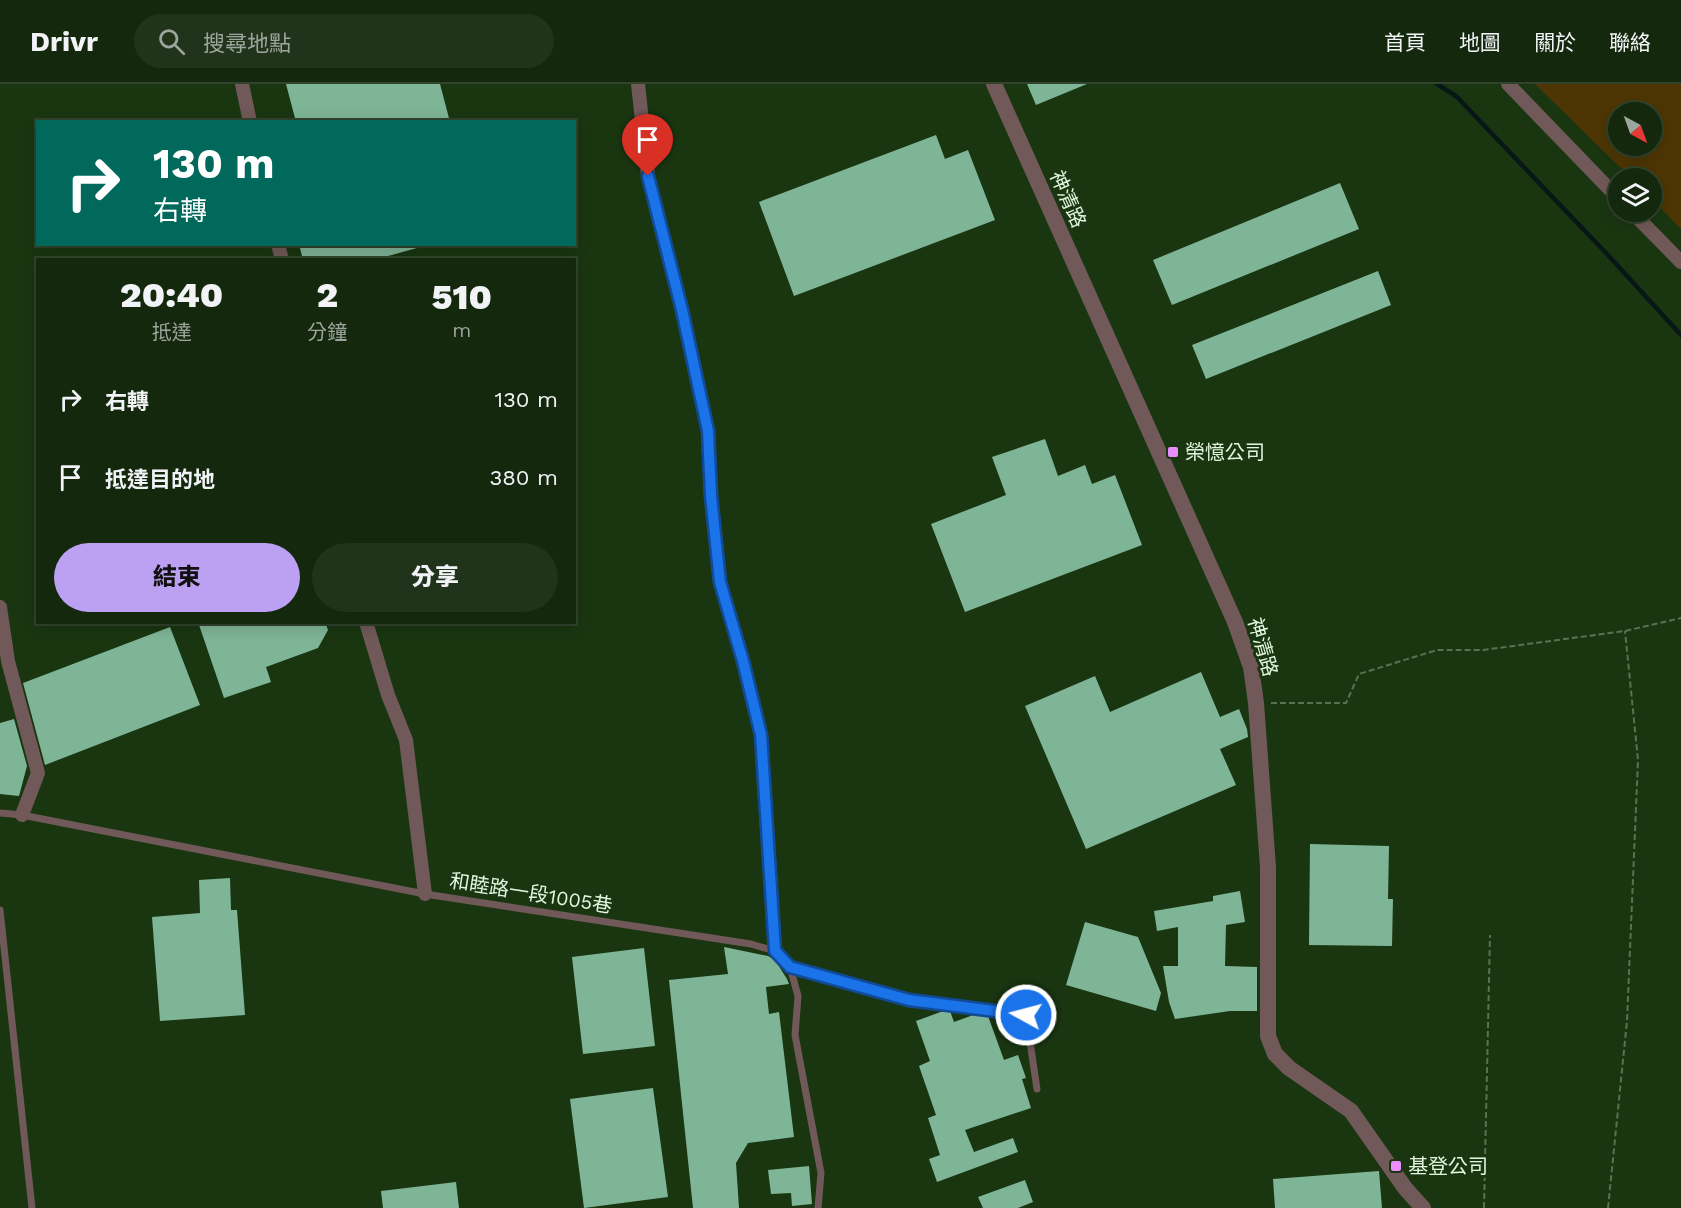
<!DOCTYPE html>
<html lang="zh-TW">
<meta charset="utf-8">
<style>
:root{--surface:#13280d;--page:#20341b;--text:#f1f3f6;--muted:#9da69d;--line:#32442e;--accent:#bca0f2}
body{margin:0;font-family:"Work Sans","Noto Sans TC",sans-serif;background:var(--page);color:var(--text);height:100vh;display:flex;flex-direction:column;font-size:22px;white-space:nowrap}
*{box-sizing:border-box;margin:0}
p{font-size:20px;color:var(--muted)}
.icon{flex:none;width:33px;height:33px;fill:none;stroke:currentColor;stroke-width:2;stroke-linecap:round;stroke-linejoin:round}
.map{position:relative;flex:1;overflow:hidden}
.side{position:absolute;left:36px;top:174px;width:540px;height:366px;display:flex;flex-direction:column;background:var(--surface);border-radius:0px;box-shadow:0 3px 15px #0003,0 0 0 2px var(--line)}
.side>*{flex:none}
.guide{position:absolute;left:36px;top:36px;width:540px;height:126px;border-radius:0px;box-shadow:0 3px 15px #0003,0 0 0 2px var(--line);background:#00695c;color:#fff;overflow:hidden}
.needle{width:39px;rotate:139deg}
.controls{position:absolute;left:1608px;top:18px;display:grid;gap:12px}
.controls a{display:grid;place-items:center;width:54px;height:54px;border-radius:50%;background:var(--surface);box-shadow:0 3px 15px #0003,0 0 0 2px var(--line);font-size:30px}
.pin{position:absolute;display:grid;place-items:center;width:51px;height:51px;color:#fff;margin:-62px -26px;border-radius:50% 50% 50% 0;rotate:-45deg;box-shadow:0 0 6px #0007}
.pin .icon{rotate:45deg}
.me{position:absolute;width:66px;margin:-33px;rotate:277deg;stroke-linejoin:round;filter:drop-shadow(0 0 4px #0008)}
.turn{display:flex;align-items:center;gap:21px;height:126px;padding:0 18px;font-size:27px}
.turn .icon{width:78px;height:78px;stroke-width:2.5}
.turn b{display:block;font-size:42px;line-height:51px}
.eta{display:flex;justify-content:space-evenly;align-items:center;height:102px;text-align:center}
.eta b{font-size:36px;font-weight:800;line-height:42px}
.primary-button{display:flex;gap:12px;margin-top:auto;padding:12px 18px}
.primary-button a{flex:1;height:69px;border-radius:36px;background:var(--accent);color:#111;font-size:24px;font-weight:800;line-height:69px;text-align:center}
.primary-button a+a{background:var(--page);color:var(--text)}
ul{padding:0;list-style:none}
li{display:flex;align-items:center;gap:18px;height:78px;padding:0 18px}
li div{flex:1}
li b{display:block;font-size:22px}
li em{font-style:normal}
header{display:flex;align-items:center;gap:36px;box-sizing:border-box;height:84px;padding:0 30px;background:var(--surface);border-bottom:2px solid var(--line)}
header strong{font-size:28px}
nav{display:flex;gap:33px;margin-inline-start:auto;font-size:21px}
.search{width:420px;height:54px;background:var(--page);display:flex;align-items:center;gap:15px;box-sizing:border-box;padding:0 21px;border-radius:33px;color:var(--muted);font-size:22px}
.map>svg:first-child{display:block}
</style>
<header>
<strong>Drivr</strong>
<div class="search"><svg class="icon" aria-label="search" viewBox="0 0 24 24"><circle cx="10" cy="10" r="6"/><path d="M15 15l6 6"/></svg>搜尋地點</div>
<nav><a>首頁</a><a>地圖</a><a>關於</a><a>聯絡</a></nav>
</header>
<div class="map">
<svg width="1681" height="1124" viewBox="0 0 1681 1124">
<rect width="100%" height="100%" fill="#193611"/>
<path fill="#4e3604" fill-rule="evenodd" d="M1535,0H1681V145L1652,115V94H1631ZM1618,28H1652V62H1618Z"/>
<g fill="none" stroke-linecap="round" stroke-linejoin="round">
<path stroke="#071717" stroke-width="4.5" d="M1437,0L1456,12L1607,170L1681,251"/>
</g>
<path fill="#7fb597" d="M286,0H440L450,38H296Z
M1027,0H1087L1036,21Z
M936,51L945,75L968,66L995,136L794,212L759,118Z
M1340,99L1359,145L1172,221L1153,176Z
M299,160H417V164L388,172V176H303Z
M1378,187L1391,221L1206,295L1192,261Z
M1045,355L1058,392L1085,381L1092,400L1115,391L1142,461L965,528L931,440L1006,411L992,373Z
M198,538H325L328,546L318,564L266,583L271,598L224,614Z
M170,543L200,621L45,681L23,599Z
M1201,588L1220,633L1239,625L1247,645L1248,653L1220,665L1236,701L1086,765L1025,622L1095,592L1110,628Z
M14,635L27,682L19,712L0,710V639Z
M1310,760L1389,762L1388,815H1393L1392,862L1309,861Z
M230,794L231,826H237L245,931L160,937L152,833L200,829L199,796Z
M1240,807L1245,838L1226,841L1225,882L1257,883V927H1230L1175,935L1169,918L1163,882H1178V843L1157,847L1154,827L1213,817V812Z
M1085,838L1138,853L1161,909L1156,927L1066,901Z
M724,863L768,872L775,876L787,895L789,900L766,903L769,930L779,928L794,1053L748,1059L736,1079L739,1124H693L669,896L728,890Z
M644,864L655,962L583,970L572,873Z
M946,926L950,927L954,938L976,930L988,932L1004,976L1018,971L1026,994L1022,995L1031,1024L965,1046L974,1068L1013,1054L1018,1068L937,1098L929,1075L940,1071L928,1034L936,1031L919,982L930,977L916,937Z
M653,1004L668,1113L584,1124L570,1015Z
M809,1082L812,1120L792,1122L791,1109L771,1110L768,1086Z
M1379,1087L1382,1124H1275L1273,1095Z
M1025,1096L1033,1118L1018,1124H983L978,1113Z
M456,1098L459,1124H383L381,1107Z"/>
<g fill="none" stroke-linecap="round" stroke-linejoin="round">
<path stroke="#597252" stroke-width="2" stroke-dasharray="6 3" stroke-linecap="butt" d="M1271,619H1346L1359,590L1437,566H1483L1625,547L1681,534
M1484,1124L1490,851
M1608,1124L1627,937L1638,676L1625,547"/>
<path stroke="#725959" stroke-width="7" d="M0,729L22,731L425,810L751,860L775,867L790,883L798,912L795,951L821,1089L818,1124
M0,826L32,1124
M790,883L909,916L1026,931L1037,1005"/>
<path stroke="#725959" stroke-width="14" d="M242,0L250,38
M638,0L648,92L682,226L708,347L711,412L720,498L743,577L761,651L775,867
M1508,0L1618,114
M1632,128L1681,178
M278,160L282,176
M0,523L8,577L38,689L22,731
M366,538L388,611L406,656L425,810"/>
<path stroke="#725959" stroke-width="16" d="M994,0L1235,538L1251,583L1256,619L1268,783V952L1275,970L1289,984L1351,1027L1405,1104L1423,1124"/>
</g>
<g fill="none" stroke-linecap="round" stroke-linejoin="round">
<g stroke="#114b97" stroke-width="15">
<path id="route" d="M648,92L682,226L708,347L711,412L720,498L743,577L761,651L775,867L790,883L909,916L1026,931"/>
</g>
<use href="#route" stroke="#1a73e8" stroke-width="10"/>
</g>
<g fill="#e88eff" stroke="#193611" stroke-width="2">
<rect x="1167" y="362" width="12" height="12" rx="3"/>
<rect x="1390" y="1076" width="12" height="12" rx="3"/>
</g>
<g text-anchor="middle" dominant-baseline="central" stroke-width="6" stroke-linejoin="round" paint-order="stroke">
<g font-size="20" fill="#e2f4dd" stroke="#193611">
<text transform="translate(1068 115) rotate(66)">神清路</text>
<text transform="translate(1263 563) rotate(74)">神清路</text>
<text transform="translate(531 809) rotate(9)">和睦路一段1005巷</text>
</g>
<g font-size="20" fill="#e2f4dd" stroke="#193611" text-anchor="start">
<text x="1185" y="368">榮憶公司</text>
<text x="1408" y="1082">基登公司</text>
</g>
</g>
</svg>
<div class="controls">
<a><svg class="needle" viewBox="-14 -14 28 28"><path d="M0-13l5 13h-10z" fill="#e53935"/><path d="M0 13l5-13h-10z" fill="#9da69d"/></svg></a>
<a><svg class="icon" aria-label="layers" viewBox="0 0 24 24"><path d="M12 4l9 5-9 5-9-5zM3 14l9 5 9-5"/></svg></a>
</div>
<div class="pin" style="left:648px;top:92px;background:#d93025"><svg class="icon" aria-label="arrive" viewBox="0 0 24 24"><path d="M6 21V4h12l-3 4 3 4H6"/></svg></div>
<svg class="me" style="left:1026px;top:931px" viewBox="-20 -20 40 40"><circle r="17" fill="#1a73e8" stroke="#fff" stroke-width="3"/><path d="M0-11L8 9 0 5-8 9z" fill="#fff"/></svg>
<div class="guide">
<div class="turn"><svg class="icon" aria-label="right" viewBox="0 0 24 24"><path d="M7 20v-9h11M14 6l5 5-5 5"/></svg><div><b>130 m</b>右轉</div></div>
</div>
<section class="side">
<div class="eta">
<div><b>20:40</b><p>抵達</p></div>
<div><b>2</b><p>分鐘</p></div>
<div><b>510</b><p>m</p></div>
</div>
<ul>
<li><svg class="icon" aria-label="right" viewBox="0 0 24 24"><path d="M7 20v-9h11M14 6l5 5-5 5"/></svg><div><b>右轉</b></div><em>130 m</em></li>
<li><svg class="icon" aria-label="arrive" viewBox="0 0 24 24"><path d="M6 21V4h12l-3 4 3 4H6"/></svg><div><b>抵達目的地</b></div><em>380 m</em></li>
</ul>
<div class="primary-button"><a>結束</a><a>分享</a></div>
</section>
</div>
